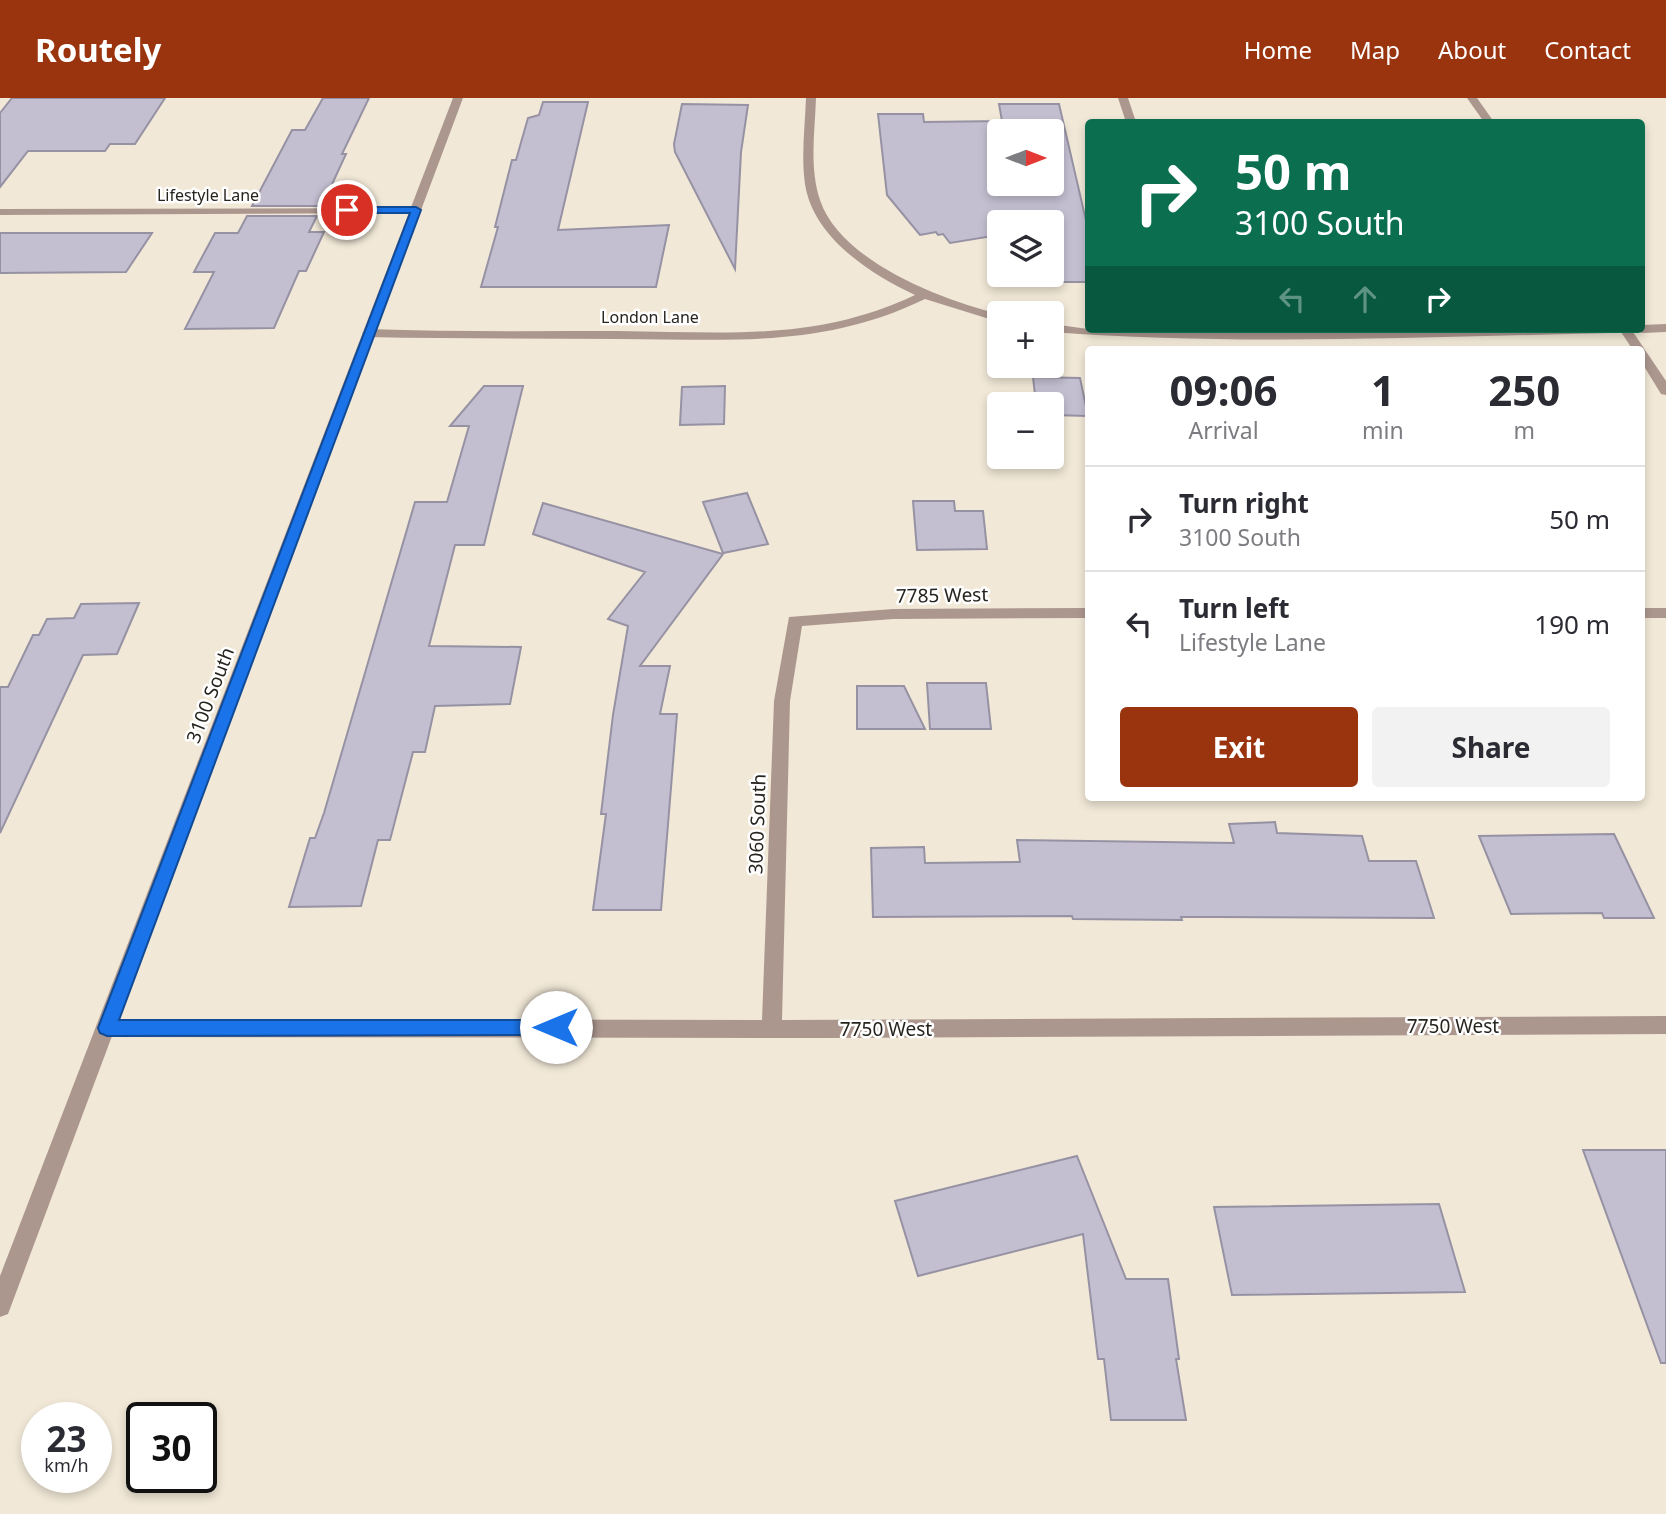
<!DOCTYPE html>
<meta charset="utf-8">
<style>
:root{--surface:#fff;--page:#f2f2f3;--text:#2b2b33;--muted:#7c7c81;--line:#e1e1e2;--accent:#9a340f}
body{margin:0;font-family:"Noto Sans",sans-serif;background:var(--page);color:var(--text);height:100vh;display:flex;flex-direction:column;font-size:26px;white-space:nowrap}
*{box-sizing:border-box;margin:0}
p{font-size:23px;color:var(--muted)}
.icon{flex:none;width:38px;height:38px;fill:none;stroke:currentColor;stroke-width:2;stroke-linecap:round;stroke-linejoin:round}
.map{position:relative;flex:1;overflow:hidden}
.side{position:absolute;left:1085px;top:248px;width:560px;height:455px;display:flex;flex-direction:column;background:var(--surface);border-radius:7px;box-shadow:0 4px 10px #0003}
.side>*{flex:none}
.top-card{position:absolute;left:1085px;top:21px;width:560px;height:214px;border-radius:7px;box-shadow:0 4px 10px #0003;background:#0b6e4f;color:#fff;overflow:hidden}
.needle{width:46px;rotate:90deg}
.tools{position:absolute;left:987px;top:21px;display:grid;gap:14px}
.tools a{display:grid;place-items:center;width:77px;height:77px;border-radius:7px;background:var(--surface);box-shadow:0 4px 10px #0003;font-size:35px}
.speed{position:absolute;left:21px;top:1304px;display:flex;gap:14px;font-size:35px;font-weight:700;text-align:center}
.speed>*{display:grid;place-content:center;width:91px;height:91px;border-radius:50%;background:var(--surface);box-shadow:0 4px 10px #0003;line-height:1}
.speed small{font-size:18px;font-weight:400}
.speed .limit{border:4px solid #111;border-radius:10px;background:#fff;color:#111}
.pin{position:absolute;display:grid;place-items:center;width:60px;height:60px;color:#fff;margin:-30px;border:4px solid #fff;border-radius:50%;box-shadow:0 2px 7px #0007}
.me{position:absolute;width:77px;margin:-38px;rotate:270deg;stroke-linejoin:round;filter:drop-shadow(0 0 5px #0008)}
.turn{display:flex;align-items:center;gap:24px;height:147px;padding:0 35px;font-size:32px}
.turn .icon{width:91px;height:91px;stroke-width:2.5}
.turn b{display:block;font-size:49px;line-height:60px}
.lanes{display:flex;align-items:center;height:66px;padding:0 35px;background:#0003;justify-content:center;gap:35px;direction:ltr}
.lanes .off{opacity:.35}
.eta{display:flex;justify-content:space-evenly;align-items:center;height:119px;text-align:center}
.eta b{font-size:42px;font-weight:700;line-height:49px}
.cta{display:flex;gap:14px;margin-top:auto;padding:14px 35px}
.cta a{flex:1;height:80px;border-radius:7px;background:var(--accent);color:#fff;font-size:28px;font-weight:700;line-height:80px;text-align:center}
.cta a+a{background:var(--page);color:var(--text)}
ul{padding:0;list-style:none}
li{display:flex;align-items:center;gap:21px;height:105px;padding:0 35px;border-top:2px solid var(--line)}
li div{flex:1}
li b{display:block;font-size:26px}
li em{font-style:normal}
header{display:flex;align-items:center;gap:42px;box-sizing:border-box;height:98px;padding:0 35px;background:var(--accent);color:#fff}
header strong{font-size:33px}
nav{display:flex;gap:38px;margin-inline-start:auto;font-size:24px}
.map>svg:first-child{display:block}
</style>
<header>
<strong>Routely</strong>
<nav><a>Home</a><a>Map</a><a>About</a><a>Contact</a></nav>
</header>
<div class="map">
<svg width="1666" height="1416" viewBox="0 0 1666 1416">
<rect width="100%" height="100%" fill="#f1e8d7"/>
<path fill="#c3bfd1" stroke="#9692a3" stroke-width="2" fill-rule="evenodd" d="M12,0H165L135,46H110L105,53H28L0,89V15Z
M323,0H369L342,56H346L322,108H252L292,32H305Z
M543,4H588L558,132L669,127L656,189H481L498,129H495L512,62H516L528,20L539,17Z
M682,6L748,7L741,54L735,171L675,54L674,46Z
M999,6H1059L1088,131V184H1047L1045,177H1052V124H999V137L950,145L943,136L938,137L936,134L920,137L887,97L878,16H923L924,24L1002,23ZM999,33H1052V86H999Z
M247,118H317L309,134H324L306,173H299L274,230L185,231L214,174H194L215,135H238Z
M0,135H152L126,174L0,175Z
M1033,279L1080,280L1088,318L1052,317V306H1036Z
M484,288H523L484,447H455L429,548L521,549L510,606L435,608L425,654H413L390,742H378L361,808L289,809L310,740H315L324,715L415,404H447L469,328H450Z
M725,288L724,326L680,327L682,289Z
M747,395L768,446L723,455L703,404Z
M913,403H954L955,413H983L987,451L917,452Z
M543,405L723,456L640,568H670L660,616H677L661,812H593L606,716H601L613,617L628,528L608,521L645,474L533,436Z
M139,505L117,556L83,557L0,735V589H8L33,537H39L47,521L74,520L81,506Z
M927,585H986L991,631H930Z
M857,588H904L925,631H857Z
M1275,724L1277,735L1362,738L1369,763H1416L1434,820L1216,819H1181L1182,822L1073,821L1072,818L873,819L871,750L924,749L925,765L1020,764L1017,742L1234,745L1229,726Z
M1614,736L1654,820H1604L1602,815L1511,816L1479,738Z
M1583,1052H1666V1265H1661Z
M1077,1058L1126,1181H1168L1179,1261H1176L1186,1322H1111L1104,1261H1098L1083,1136L918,1178L895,1103Z
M1439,1106L1465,1194L1232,1197L1214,1109Z"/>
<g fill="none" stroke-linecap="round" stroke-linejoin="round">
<path fill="#ac978f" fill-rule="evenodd" d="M806,0H816C815,33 809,69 820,102C840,163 942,202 999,216V224L925,201C822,251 729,241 618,241C535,240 451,241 368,239L362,235L368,231C451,234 535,233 618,233C724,234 816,244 915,197C870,176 813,139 805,86C801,58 805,28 806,0Z
M1118,0H1128L1136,24H1126Z
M1467,0H1477L1494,24H1484Z
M420,110V114L416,115L0,117V111Z
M1052,226L1088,231L1198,232L1631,231L1666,283V297L1661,296L1642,265V252H1633L1619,231L1613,235C1427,239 1237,248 1052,234Z
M1666,226V234L1642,235L1636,231H1642V227Z
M1088,510V520L893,521L802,528L790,603L782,922L1666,918V936L828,940L106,939L99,936L96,930L99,924L106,921L762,922L774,603L789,519L893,511Z
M1642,510H1666V520H1642Z"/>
<path fill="#ac978f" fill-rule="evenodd" d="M453,0H463L11,1208L8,1216L0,1219V1178Z"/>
</g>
<path fill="#1a73e8" stroke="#114b97" stroke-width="2" d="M347,109H416L421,112L119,922H556L562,924L565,929L562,935L556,937L107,938L100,935L98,930L410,115H343L342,112Z"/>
<g text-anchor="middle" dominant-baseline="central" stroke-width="5" stroke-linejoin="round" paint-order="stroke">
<g font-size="16" fill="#27241e" stroke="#fff">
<text x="208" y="97">Lifestyle Lane</text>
<text x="650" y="219">London Lane</text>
</g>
<g font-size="19" fill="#27241e" stroke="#fff">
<text transform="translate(942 497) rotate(-1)">7785 West</text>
<text transform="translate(210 597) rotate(-69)">3100 South</text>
<text transform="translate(757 726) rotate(-88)">3060 South</text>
<text x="1453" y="928">7750 West</text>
<text x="886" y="931">7750 West</text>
</g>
</g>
</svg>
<div class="tools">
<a><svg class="needle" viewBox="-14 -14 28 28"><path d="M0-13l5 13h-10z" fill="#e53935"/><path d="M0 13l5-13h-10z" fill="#7c7c81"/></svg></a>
<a><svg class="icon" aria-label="layers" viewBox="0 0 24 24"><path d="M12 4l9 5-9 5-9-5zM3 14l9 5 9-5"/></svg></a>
<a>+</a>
<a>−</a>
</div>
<div class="speed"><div>23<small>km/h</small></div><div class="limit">30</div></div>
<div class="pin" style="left:347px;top:112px;background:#d93025"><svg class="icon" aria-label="arrive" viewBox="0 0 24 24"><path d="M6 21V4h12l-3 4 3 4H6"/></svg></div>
<svg class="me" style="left:556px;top:929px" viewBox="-20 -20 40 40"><circle r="19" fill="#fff"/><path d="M0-13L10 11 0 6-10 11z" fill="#1a73e8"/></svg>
<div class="top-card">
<div class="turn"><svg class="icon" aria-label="right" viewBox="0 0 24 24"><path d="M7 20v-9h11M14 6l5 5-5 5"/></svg><div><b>50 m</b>3100 South</div></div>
<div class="lanes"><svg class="icon off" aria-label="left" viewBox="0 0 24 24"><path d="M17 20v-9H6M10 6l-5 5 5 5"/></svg><svg class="icon off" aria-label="ahead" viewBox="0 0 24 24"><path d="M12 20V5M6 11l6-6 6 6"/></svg><svg class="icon" aria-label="right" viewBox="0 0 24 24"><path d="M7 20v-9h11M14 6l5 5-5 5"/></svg></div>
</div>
<section class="side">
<div class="eta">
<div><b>09:06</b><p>Arrival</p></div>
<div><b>1</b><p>min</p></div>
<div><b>250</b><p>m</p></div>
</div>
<ul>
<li><svg class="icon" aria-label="right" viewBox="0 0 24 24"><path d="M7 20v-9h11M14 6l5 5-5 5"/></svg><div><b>Turn right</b><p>3100 South</p></div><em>50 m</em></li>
<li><svg class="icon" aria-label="left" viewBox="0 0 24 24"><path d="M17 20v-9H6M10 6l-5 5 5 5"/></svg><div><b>Turn left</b><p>Lifestyle Lane</p></div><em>190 m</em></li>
</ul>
<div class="cta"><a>Exit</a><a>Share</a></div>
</section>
</div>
